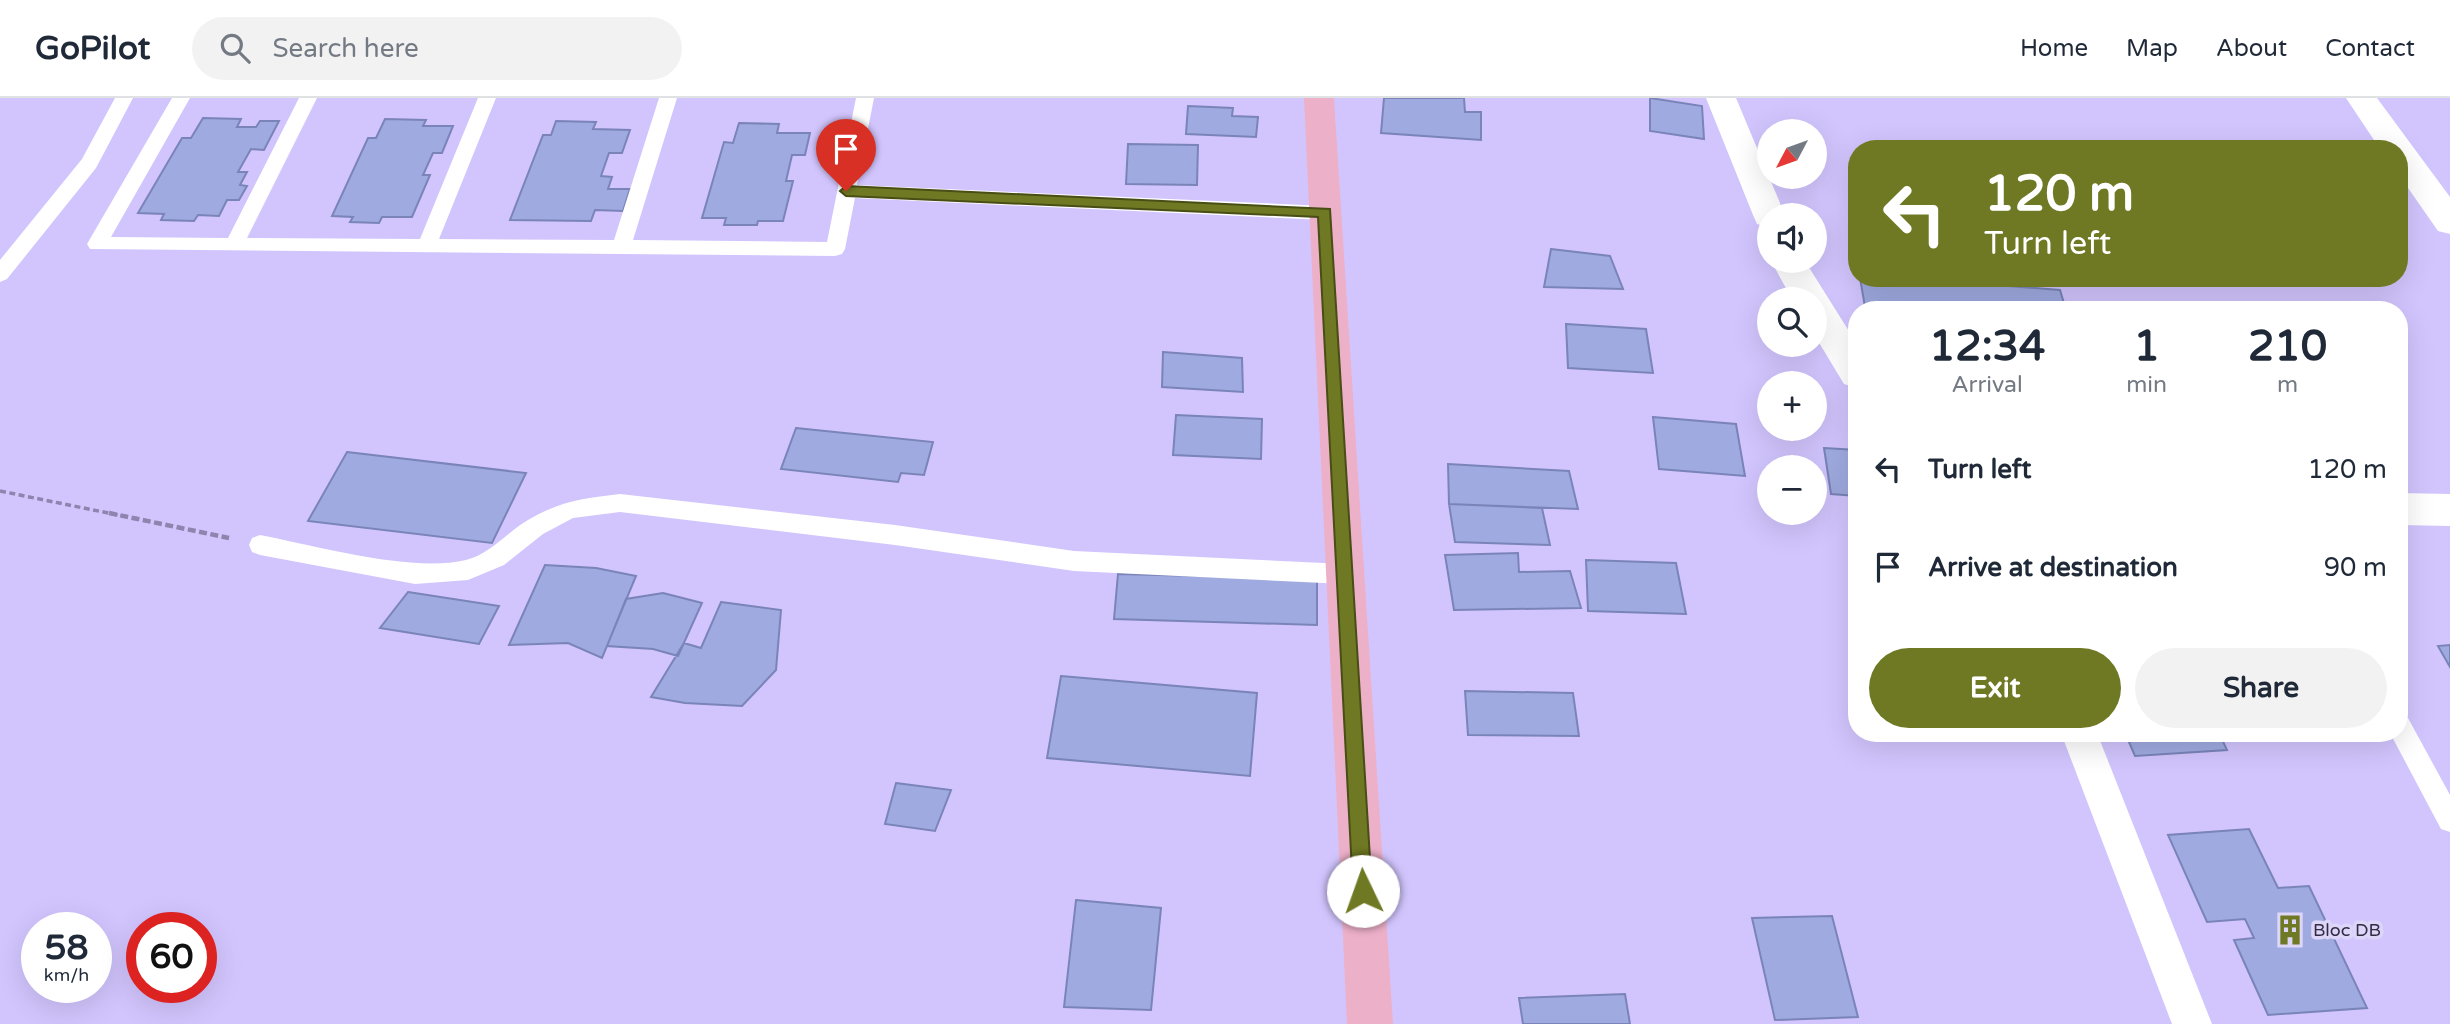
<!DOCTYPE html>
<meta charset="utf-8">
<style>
:root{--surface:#fff;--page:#f2f2f3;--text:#1f2937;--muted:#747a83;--line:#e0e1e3;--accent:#6f7822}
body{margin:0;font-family:"Varela Round",sans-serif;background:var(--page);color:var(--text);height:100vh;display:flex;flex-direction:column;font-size:26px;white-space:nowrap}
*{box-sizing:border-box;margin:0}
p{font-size:23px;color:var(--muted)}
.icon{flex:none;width:38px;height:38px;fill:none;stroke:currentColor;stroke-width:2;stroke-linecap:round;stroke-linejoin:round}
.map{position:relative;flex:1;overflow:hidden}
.panel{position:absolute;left:1848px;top:203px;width:560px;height:441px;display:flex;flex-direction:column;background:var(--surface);border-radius:28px;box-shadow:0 7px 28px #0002}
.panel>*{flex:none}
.hud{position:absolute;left:1848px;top:42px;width:560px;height:147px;border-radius:28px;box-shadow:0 7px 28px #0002;background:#6f7822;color:#fff;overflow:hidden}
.needle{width:46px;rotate:229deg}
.tools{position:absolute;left:1757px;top:21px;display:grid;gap:14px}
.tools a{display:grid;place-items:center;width:70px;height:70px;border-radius:50%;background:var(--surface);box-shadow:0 7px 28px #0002;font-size:35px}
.speed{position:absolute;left:21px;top:814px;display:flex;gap:14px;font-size:35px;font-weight:700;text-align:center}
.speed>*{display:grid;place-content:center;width:91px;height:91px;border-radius:50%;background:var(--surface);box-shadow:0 7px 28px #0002;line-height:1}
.speed small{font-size:18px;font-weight:400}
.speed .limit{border:10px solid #d22;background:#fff;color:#111}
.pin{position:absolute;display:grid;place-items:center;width:60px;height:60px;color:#fff;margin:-72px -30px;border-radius:50% 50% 50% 0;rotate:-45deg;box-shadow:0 0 7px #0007}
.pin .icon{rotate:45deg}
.me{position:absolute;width:77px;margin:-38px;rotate:357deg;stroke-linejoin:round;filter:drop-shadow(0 0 5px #0008)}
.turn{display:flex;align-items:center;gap:24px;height:147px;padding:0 21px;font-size:32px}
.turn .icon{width:91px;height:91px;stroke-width:2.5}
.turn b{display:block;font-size:49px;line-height:60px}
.eta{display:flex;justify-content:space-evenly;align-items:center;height:119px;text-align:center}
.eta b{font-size:42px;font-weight:700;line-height:49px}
.button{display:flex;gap:14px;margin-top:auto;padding:14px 21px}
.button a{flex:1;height:80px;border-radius:42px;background:var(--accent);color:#fff;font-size:28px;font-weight:700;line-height:80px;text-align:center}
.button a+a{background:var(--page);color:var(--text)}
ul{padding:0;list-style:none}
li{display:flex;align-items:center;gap:21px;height:98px;padding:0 21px}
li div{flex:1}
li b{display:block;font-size:26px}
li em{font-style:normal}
header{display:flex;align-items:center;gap:42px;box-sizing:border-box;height:98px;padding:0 35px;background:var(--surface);border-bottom:2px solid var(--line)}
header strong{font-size:33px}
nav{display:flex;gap:38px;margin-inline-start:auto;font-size:24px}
.search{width:490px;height:63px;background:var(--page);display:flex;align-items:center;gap:18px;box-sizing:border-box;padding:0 24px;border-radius:38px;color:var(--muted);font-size:26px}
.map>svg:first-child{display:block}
</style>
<header>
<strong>GoPilot</strong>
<div class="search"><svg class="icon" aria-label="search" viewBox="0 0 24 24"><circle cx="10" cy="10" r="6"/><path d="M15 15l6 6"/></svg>Search here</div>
<nav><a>Home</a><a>Map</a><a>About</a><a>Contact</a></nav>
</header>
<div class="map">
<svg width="2450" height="926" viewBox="0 0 2450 926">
<rect width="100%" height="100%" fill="#d2c5fe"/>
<path fill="#9faae0" stroke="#7a84b8" stroke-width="2" d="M1384,0H1464L1465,14H1481V42L1381,35Z
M1650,0L1702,8L1704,41L1650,33Z
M1188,8L1233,10L1232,18L1258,19L1256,39L1186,36Z
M203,20L241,21L237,29H256L260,23H279L264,52L251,51L238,74H247L240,87L247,88L239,102H227L219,118L198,117L194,123L161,122L164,116L138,115L182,40H191Z
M385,21L426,22L423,28H453L442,55H433L423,77H430L412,119H382L379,125L350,124L353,119L332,118L368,40H376Z
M556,23L596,24L593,31L630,32L622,55H609L601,78L612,79L608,91H630L623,113L595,112L591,123L510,122L543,37H551Z
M739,25L779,26L777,35H810L805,57H792L786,83H793L783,123H758L757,127H724L726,120H702L724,44L733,45Z
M1128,46L1198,47L1197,87L1126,86Z
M1551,151L1610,158L1623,191L1544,189Z
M1860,180H1944L1945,183L2060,192L2066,212L1865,209Z
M1566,226L1646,231L1653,275L1568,270Z
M1163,254L1242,260L1243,294L1162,289Z
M1176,317L1262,321L1261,361L1173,357Z
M1653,319L1736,326L1745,378L1659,371Z
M796,330L933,344L924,377L901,375L898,384L781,371Z
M1824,350L1857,352V398L1831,396Z
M347,354L526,375L492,445L308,423Z
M1448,366L1569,373L1578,411L1449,406Z
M1449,406L1542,410L1550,447L1455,444Z
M1518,455L1519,474L1570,473L1581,510L1454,512L1445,457Z
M1586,462L1676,465L1686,516L1588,513Z
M545,467L596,470L636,478L602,560L568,545L509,547Z
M1118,476L1317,481V527L1114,521Z
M408,494L499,508L479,546L380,530Z
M663,495L702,505L678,558L653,551L607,548L626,501Z
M721,504L781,512L776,572L742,608L685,605L651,599L684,545L701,550Z
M2450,547V569L2438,548Z
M1061,578L1257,595L1250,678L1047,660Z
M1465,593L1573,595L1579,638L1468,637Z
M2125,635H2219L2227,652L2135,658Z
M896,685L951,692L935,733L885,726Z
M2249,731L2278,790L2309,788L2367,910L2268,917L2234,842L2254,840L2245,821L2207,824L2168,737Z
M1076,802L1161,810L1151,912L1064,909Z
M1832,818L1858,919L1775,922L1752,820Z
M1625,896L1630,926H1523L1519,900Z"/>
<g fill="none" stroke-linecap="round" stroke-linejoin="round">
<path stroke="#8e84ae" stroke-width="3.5" stroke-dasharray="6 3.5" stroke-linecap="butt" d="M0,393L118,417"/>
<path stroke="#8e84ae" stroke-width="4.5" stroke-dasharray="8 3.5" stroke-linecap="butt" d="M109,415L229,440"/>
<path fill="#fff" fill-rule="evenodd" d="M115,0H133L96,70L7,181L0,184V162L82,61Z
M172,0H190L111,139L228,140L299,0H317L247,140L420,141L478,0H496L439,141L614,142L659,0H677L633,142L827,144L856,0H874L857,87L1325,108L1332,110L1335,115L1332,120L1325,122L855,100L845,151L842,156L835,158L90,151L87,146Z
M620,396L895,427L1074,453L1345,466L1353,469L1356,476L1353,483L1345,486L1074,473L895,447L620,414L573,420L543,436L504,467L468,482L415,486L260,457L252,454L249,447L252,440L260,437C317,448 412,475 466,462C491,456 507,434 528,422C560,403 585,400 620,396Z
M2399,617L2408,620L2450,697V734L2441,731L2390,635H2399Z"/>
<path fill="#fff" fill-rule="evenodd" d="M2061,635H2097L2212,926H2172Z"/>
<path fill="#fff" fill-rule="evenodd" d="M1706,0H1736L1785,117H1769V129L1757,126L1753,117Z
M2346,0H2377L2450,99V136L2438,133L2399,77V51H2380Z
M1771,163H1805L1857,246V290L1844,286L1815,238V201H1792Z
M2399,395L2450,396V428L2399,427Z"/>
<path fill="#edb0c9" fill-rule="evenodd" d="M1304,0H1334L1393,926H1347Z"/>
</g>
<path fill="#6f7822" stroke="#484e16" stroke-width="2" d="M846,88L1330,111L1372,793L1369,800L1363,802L1356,800L1353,793L1318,119L846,98L840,93Z"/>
<defs>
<g id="building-bare" transform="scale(2.415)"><path d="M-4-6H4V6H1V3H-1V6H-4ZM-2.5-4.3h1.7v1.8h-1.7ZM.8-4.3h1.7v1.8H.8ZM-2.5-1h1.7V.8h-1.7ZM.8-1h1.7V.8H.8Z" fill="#6f7822" stroke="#ded6f9" stroke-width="2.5" paint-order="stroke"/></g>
</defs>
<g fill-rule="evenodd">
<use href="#building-bare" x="2290" y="832"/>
</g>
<g text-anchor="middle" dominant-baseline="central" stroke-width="7" stroke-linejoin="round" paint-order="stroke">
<g font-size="18" fill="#322c42" stroke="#ded6f9" text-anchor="start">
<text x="2313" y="832">Bloc DB</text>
</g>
</g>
</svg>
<div class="tools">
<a><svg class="needle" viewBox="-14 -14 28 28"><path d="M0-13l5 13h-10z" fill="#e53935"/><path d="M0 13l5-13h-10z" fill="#747a83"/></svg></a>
<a><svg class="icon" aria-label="sound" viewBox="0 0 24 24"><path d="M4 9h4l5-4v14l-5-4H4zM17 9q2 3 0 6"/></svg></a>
<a><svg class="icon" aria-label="search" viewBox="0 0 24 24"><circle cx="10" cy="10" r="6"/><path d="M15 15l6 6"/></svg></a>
<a>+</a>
<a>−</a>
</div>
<div class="speed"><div>58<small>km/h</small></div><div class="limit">60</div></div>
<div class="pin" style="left:846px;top:93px;background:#d93025"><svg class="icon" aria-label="arrive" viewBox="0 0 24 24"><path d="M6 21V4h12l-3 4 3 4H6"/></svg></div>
<svg class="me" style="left:1363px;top:793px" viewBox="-20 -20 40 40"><circle r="19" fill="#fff"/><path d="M0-13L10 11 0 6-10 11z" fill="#6f7822"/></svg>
<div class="hud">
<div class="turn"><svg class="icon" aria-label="left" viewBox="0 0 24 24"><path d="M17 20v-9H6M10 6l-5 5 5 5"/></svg><div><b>120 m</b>Turn left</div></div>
</div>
<section class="panel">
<div class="eta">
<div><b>12:34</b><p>Arrival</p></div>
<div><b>1</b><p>min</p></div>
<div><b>210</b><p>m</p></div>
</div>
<ul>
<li><svg class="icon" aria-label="left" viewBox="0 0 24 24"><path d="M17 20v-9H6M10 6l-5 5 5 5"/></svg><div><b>Turn left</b></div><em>120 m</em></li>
<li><svg class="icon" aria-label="arrive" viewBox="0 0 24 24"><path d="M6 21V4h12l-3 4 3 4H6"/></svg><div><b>Arrive at destination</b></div><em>90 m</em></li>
</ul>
<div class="button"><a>Exit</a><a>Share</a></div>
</section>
</div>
